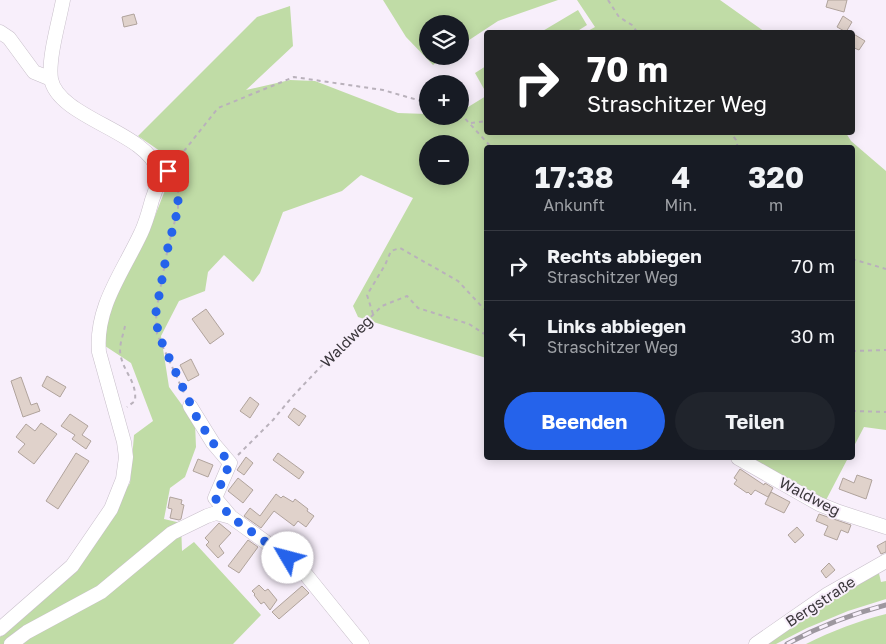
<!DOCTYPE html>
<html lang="de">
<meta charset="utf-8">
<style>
:root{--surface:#171b24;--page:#20242c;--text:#f1f3f6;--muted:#9ea1a6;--line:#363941;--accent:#2563eb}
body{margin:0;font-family:"Golos Text",sans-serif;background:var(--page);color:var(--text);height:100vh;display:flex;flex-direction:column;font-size:19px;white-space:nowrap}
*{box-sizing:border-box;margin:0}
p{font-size:16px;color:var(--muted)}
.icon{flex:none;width:28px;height:28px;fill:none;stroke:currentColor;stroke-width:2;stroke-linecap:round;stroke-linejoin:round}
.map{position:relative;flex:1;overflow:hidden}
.drawer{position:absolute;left:484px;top:145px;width:371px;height:315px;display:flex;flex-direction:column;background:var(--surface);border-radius:5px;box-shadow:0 2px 12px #0003}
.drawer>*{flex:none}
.top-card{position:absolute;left:484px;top:30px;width:371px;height:105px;border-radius:5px;box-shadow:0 2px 12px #0003;background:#202124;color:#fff;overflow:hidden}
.fabs{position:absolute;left:419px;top:15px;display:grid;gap:10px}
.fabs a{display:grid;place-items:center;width:50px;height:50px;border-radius:50%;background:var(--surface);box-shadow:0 2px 12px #0003;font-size:25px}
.pin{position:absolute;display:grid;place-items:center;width:42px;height:42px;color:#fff;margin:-21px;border-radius:10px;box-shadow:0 2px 8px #0006}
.me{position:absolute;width:55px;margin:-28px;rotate:307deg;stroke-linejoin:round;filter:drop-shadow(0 0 4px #0008)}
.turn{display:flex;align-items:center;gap:18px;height:105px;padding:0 20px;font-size:22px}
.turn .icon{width:65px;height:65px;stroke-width:2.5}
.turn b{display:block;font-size:35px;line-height:42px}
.eta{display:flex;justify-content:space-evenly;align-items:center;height:85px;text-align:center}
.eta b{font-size:30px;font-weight:700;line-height:35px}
.cta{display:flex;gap:10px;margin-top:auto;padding:10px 20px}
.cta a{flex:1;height:58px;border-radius:30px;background:var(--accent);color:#fff;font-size:20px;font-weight:700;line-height:58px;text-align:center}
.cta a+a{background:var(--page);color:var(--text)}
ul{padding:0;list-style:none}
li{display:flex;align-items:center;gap:15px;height:70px;padding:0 20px;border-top:1px solid var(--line)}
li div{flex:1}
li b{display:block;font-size:19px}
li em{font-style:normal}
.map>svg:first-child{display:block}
</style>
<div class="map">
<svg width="886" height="644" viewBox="0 0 886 644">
<rect width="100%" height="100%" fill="#f8effb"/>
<path fill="#c0dca6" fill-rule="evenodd" d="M383,0H558L498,21L460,46V24H428V56H445L433,65L406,37Z
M577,0H720L765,32H586L595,27Z
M290,6L293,46L246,90L290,80L315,81L398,113L427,114L428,116H460V112L486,96V132L846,133L851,141L886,171V430L864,427L853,448L852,148H486V358L358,317L353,306L413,198L361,175L342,191L283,212L260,273L253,282L224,255L208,272L205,291L179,301L161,336L169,387L195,423L196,447L185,477L170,488L164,519L181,523L182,551L194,542L261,615L233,644H0V637L74,571L130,483L134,435L153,421L131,363L102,344L108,309L148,234L176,162L138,136L257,17ZM428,144H460V176H428Z
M578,10L587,25L576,32H541Z
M486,66V87L484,89L475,73Z
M747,458H848L825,502Z
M878,569L881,582L886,581V599L848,611L807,628L776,644H761Z
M886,614V644H806C832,631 858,621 886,614Z"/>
<path fill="#e0d2cb" stroke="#b0a39c" d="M828,0H847L844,12L826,7Z
M134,14L137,24L124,27L122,17Z
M843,16L852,22L846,32L837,27Z
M852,33L865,41L859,50L852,47Z
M206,309L224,334L210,344L192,319Z
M191,359L199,375L188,381L180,365Z
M47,376L66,387L60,397L42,386Z
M21,377L31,405L37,403L40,411L23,417L11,381Z
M250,397L259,404L250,418L240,411Z
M294,408L306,416L299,426L288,417Z
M70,414L88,426L82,435L91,441L86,449L72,439L75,435L61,426Z
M41,423L57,434L34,464L18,452L25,444L16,437L26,424L35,431Z
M76,453L89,461L58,509L46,501Z
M278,453L304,472L299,479L273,460Z
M246,457L253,463L244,475L237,470Z
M198,459L213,465L208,477L193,471Z
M740,469L764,485L765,483L773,488L768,497L755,490L751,495L748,492L747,493L734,484L737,480L734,478Z
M857,475L872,480L866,499L839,489L843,478L854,483Z
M238,478L253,490L243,503L228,491Z
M771,492L790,502L784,513L765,504Z
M276,494L281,498L283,496L293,502L295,499L308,509L307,511L314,516L306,527L298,521L294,526L274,511L261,528L244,516L250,508L260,516Z
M170,497L182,500L181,504L184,505L181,519L179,520L170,518L172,509L168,508Z
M819,514L851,525L848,533L841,530L837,540L824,535L828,526L816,521Z
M219,523L231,533L219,546L224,553L218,558L206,545L209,542L205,538Z
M797,527L804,535L795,543L788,535Z
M248,540L258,547L239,573L228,566Z
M886,541V552L881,554L877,546Z
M829,563L835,570L826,578L821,571Z
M259,585L265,591L268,589L277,600L270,610L264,602L261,604L254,595L255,594L252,591Z
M302,586L309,593L279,619L272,612Z"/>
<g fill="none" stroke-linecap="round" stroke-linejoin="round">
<g stroke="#c8bfca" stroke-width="15">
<path id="minor" d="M0,32L9,38L34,72L51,79
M190,406L213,443L230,463L215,498L231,517
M738,458L819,504L839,512L886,527
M0,629L72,566L111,509L123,479L126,457L124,442L99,352C95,307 123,272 141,233C146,223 149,211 152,200C155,191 160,181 158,171C148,132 58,118 51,79C48,58 59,22 63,0
M11,644L27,632L101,592L172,533L207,516L216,513L231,517L299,566L362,644
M756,644L828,594L886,561"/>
</g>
<path stroke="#b9b1bb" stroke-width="2" stroke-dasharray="4 4" stroke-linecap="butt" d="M608,0L619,17L632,25L637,32
M460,113L492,148
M471,123L486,121
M604,132H613
M728,132L731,133L736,140L738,148
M169,170L218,108L294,77L383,90L428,103
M170,175L178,188V209L168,247L156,312L157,334L185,395
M852,259L886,269
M373,314L367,295L385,265L391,251L400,248L458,281L486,311
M125,326C123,336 118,347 121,357C125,374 137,382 135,401L127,407
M852,351L886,350
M852,411L886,412
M238,455L273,420L292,397L329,358L382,306L407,296L418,308L469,324L486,335"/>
<use href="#minor" stroke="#fff" stroke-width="14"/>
<g stroke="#9d979f" stroke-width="5">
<path id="rail" d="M787,644C818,627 852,614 886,605"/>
</g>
<use href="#rail" stroke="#f8effb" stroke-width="3" stroke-dasharray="9" stroke-linecap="butt"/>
</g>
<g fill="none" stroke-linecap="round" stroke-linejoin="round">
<path stroke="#2563eb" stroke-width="9" stroke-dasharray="0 16.2" d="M168,171L178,188V209L168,247L156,312L158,334L197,418L213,443L230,463L215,498L231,517L288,558"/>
</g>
<g text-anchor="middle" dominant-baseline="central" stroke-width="4" stroke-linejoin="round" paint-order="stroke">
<g font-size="15" fill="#3b373c" stroke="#f8effb">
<text transform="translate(346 341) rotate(-45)">Waldweg</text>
<text transform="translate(810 496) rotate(27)">Waldweg</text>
<text transform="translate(820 601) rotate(-33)">Bergstraße</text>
</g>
</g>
</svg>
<div class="fabs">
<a><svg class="icon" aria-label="layers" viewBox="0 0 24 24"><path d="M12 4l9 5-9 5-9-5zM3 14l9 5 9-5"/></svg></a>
<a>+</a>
<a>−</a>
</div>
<div class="pin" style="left:168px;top:171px;background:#d93025"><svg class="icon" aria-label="arrive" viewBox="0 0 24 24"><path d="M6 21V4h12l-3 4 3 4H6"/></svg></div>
<svg class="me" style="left:288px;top:558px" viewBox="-20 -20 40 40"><circle r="19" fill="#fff"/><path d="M0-13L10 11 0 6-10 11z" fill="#2563eb"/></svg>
<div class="top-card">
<div class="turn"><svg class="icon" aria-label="right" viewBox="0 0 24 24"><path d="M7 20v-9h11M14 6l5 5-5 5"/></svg><div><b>70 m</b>Straschitzer Weg</div></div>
</div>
<section class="drawer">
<div class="eta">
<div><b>17:38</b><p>Ankunft</p></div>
<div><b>4</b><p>Min.</p></div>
<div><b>320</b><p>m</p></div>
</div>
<ul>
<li><svg class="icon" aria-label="right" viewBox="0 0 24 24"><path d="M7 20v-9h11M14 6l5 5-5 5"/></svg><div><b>Rechts abbiegen</b><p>Straschitzer Weg</p></div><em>70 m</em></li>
<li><svg class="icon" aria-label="left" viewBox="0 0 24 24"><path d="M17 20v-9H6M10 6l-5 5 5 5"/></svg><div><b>Links abbiegen</b><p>Straschitzer Weg</p></div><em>30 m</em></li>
</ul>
<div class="cta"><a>Beenden</a><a>Teilen</a></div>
</section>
</div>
